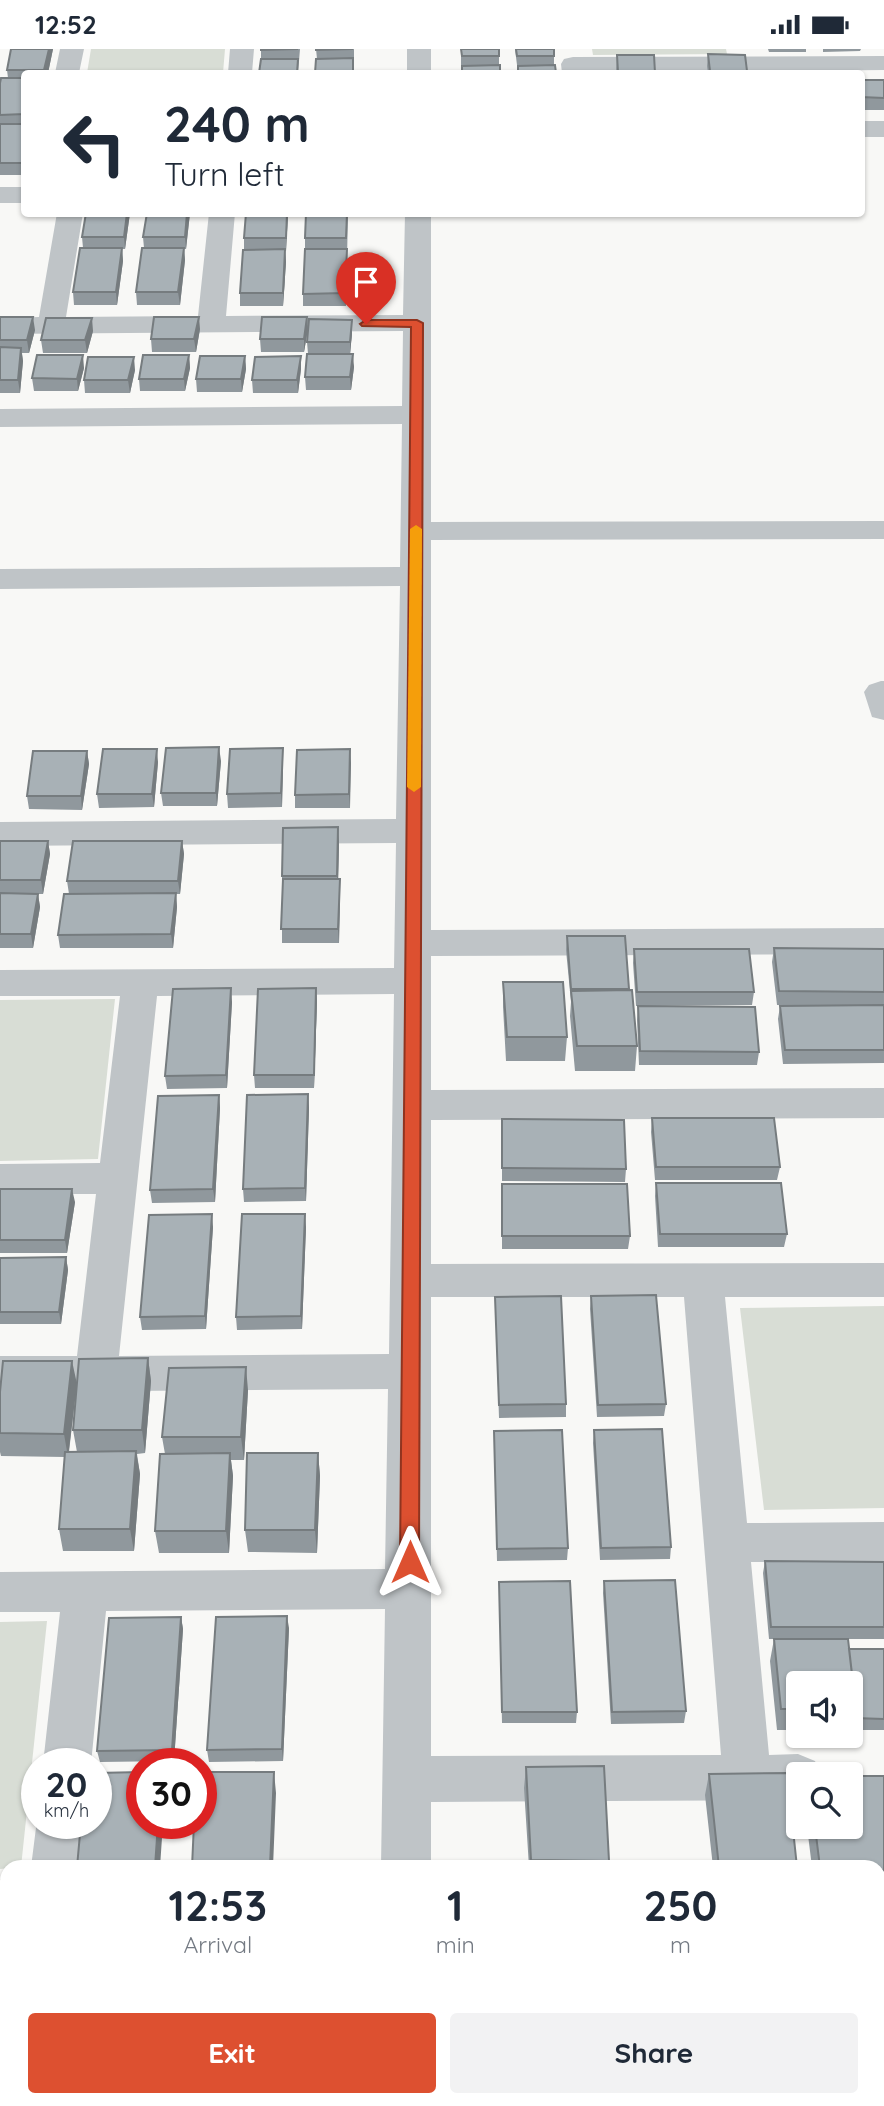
<!DOCTYPE html>
<style>
:root{--surface:#fff;--page:#f2f2f3;--text:#1f2937;--muted:#747a83;--accent:#dd5030}
body{margin:0;font-family:Quicksand,sans-serif;background:var(--page);color:var(--text);height:100vh;display:flex;flex-direction:column;font-size:26px;white-space:nowrap}
*{box-sizing:border-box;margin:0}
p{font-size:23px;color:var(--muted)}
.icon{flex:none;width:38px;height:38px;fill:none;stroke:currentColor;stroke-width:2;stroke-linecap:round;stroke-linejoin:round}
.map{position:relative;flex:1;overflow:hidden}
.details{position:absolute;left:0px;top:1811px;width:886px;height:247px;display:flex;flex-direction:column;background:var(--surface);border-radius:21px 21px 0 0;box-shadow:0 2px 5px #0004}
.details>*{flex:none}
.banner{position:absolute;left:21px;top:21px;width:844px;height:147px;border-radius:7px;box-shadow:0 2px 5px #0004;background:#fff;color:var(--text);overflow:hidden}
.fabs{position:absolute;left:786px;top:1622px;display:grid;gap:14px}
.fabs a{display:grid;place-items:center;width:77px;height:77px;border-radius:7px;background:var(--surface);box-shadow:0 2px 5px #0004;font-size:35px}
.speed{position:absolute;left:21px;top:1699px;display:flex;gap:14px;font-size:35px;font-weight:700;text-align:center}
.speed>*{display:grid;place-content:center;width:91px;height:91px;border-radius:50%;background:var(--surface);box-shadow:0 2px 5px #0004;line-height:1}
.speed small{font-size:18px;font-weight:400}
.speed .limit{border:10px solid #d22;background:#fff;color:#111}
.pin{position:absolute;display:grid;place-items:center;width:60px;height:60px;color:#fff;margin:-72px -30px;border-radius:50% 50% 50% 0;rotate:-45deg;box-shadow:0 0 7px #0007}
.pin .icon{rotate:45deg}
.me{position:absolute;width:77px;margin:-38px;rotate:0deg;stroke-linejoin:round;filter:drop-shadow(0 0 5px #0008)}
.turn{display:flex;align-items:center;gap:24px;height:147px;padding:0 28px;font-size:32px}
.turn .icon{width:91px;height:91px;stroke-width:2.5}
.turn b{display:block;font-size:49px;line-height:60px}
.eta{display:flex;justify-content:space-evenly;align-items:center;height:119px;text-align:center}
.eta b{font-size:42px;font-weight:800;line-height:49px}
.button{display:flex;gap:14px;margin-top:auto;padding:14px 28px}
.button a{flex:1;height:80px;border-radius:7px;background:var(--accent);color:#fff;font-size:28px;font-weight:800;line-height:80px;text-align:center}
.button a+a{background:var(--page);color:var(--text)}
.status{display:flex;justify-content:space-between;align-items:center;height:49px;padding:0 35px;background:var(--surface);direction:ltr}
.status svg{height:19px;fill:currentColor}
.map>svg:first-child{display:block}
</style>
<div class="status"><b>12:52</b><svg viewBox="0 0 49 12"><path d="M0 12V9h3v3zM5 12V6h3v6zM10 12V3h3v9zM15 12V0h3v12zM26 1h20v11H26zM47 4h2v5h-2z"/></svg></div>
<div class="map">
<svg width="884" height="2057" viewBox="0 0 884 2057">
<rect width="100%" height="100%" fill="#f8f8f6"/>
<path fill="#d8ddd5" d="M91,0H225L223,24H87Z
M592,0H726L727,5L593,6Z
M115,950L98,1110L0,1112V951Z
M884,1257V1459L764,1461L740,1259Z
M47,1572L21,1818L0,1820V1573Z"/>
<g fill="none" stroke-linecap="round" stroke-linejoin="round">
<path fill="#bfc4c7" fill-rule="evenodd" d="M60,0H84L79,24H55Z
M230,0H254L252,24H228Z
M407,0H431V24H407Z
M884,7V21L562,24L561,15L564,10L573,8Z
M861,72H884V88H861Z
M0,138H24V154H0Z
M57,164H83L66,268L198,267L209,164H235L226,267L403,266L405,164H431V473L884,472V490L431,491V881L884,879V905L431,907V1041L884,1039V1069L431,1071V1215L884,1214V1248H725L747,1474L884,1473V1513H751L769,1706L798,1705L815,1712L821,1726H798V1751L431,1753V1818H381L385,1560L106,1562L91,1715H43L60,1563H0V1523L385,1520L388,1340L0,1343V1307H77L96,1145H0V1115L100,1114L120,947H0V921L394,919L396,794L0,797V773L396,770L400,537L0,540V520L400,518L402,375L0,378V360L402,357L403,282L0,285V269L39,268ZM394,945L389,1305L119,1307L157,947ZM431,1248H684L721,1706L431,1707Z
M881,632H884V671L872,668L864,643L869,636Z
M37,1771V1774H84L81,1818H31Z
M0,1830H7V1878H0Z
M7,2045V2051H57V2057H3Z
M376,2051H428L429,2057H375Z"/>
</g>
<path fill="#90989d" fill-rule="evenodd" d="M11,0H53L48,24H24V121L23,126H0V34L8,29L7,21Z
M261,0H300L298,24H259L261,10Z
M316,0H354V12L317,10Z
M461,0H499V16L461,19Z
M515,0H554V16L556,24H518Z
M768,0H806V3H769Z
M823,0H861L860,2L823,3Z
M708,5L747,22V24H708L707,17Z
M617,6H654L655,24H616Z
M861,31H884V61H861Z
M86,164H130L125,200H122L123,212L117,256H74L73,243L83,199L82,188Z
M147,164H190L186,200H184L185,211L180,256H137L136,243L144,199L143,188Z
M246,164H288L286,202H285L286,213L283,257H240V244L244,201V189Z
M348,164L346,257H303V245L305,200V189Z
M0,268L35,281L29,304H22L23,312L20,344H0Z
M307,268L308,280L304,303H261L260,290Z
M200,280L196,303H152L151,290Z
M93,282L87,304H43L41,291Z
M352,284L350,305L354,318L351,341H306L305,328L308,305L307,293Z
M189,306L190,319L185,342H140L139,330Z
M245,307L246,320L242,343H197L196,330Z
M84,319L78,342H34L32,329Z
M301,320L298,344H253L252,331Z
M135,321L130,344H85L84,331Z
M283,699V713L282,758L228,759L227,745Z
M350,700V759H295V746Z
M87,702L89,715L82,761L29,760L27,747Z
M221,712L217,757H163L161,744Z
M158,713L154,758L99,759L97,745Z
M0,792H48L50,805L43,845H38L40,858L33,899H0Z
M182,792L184,805L180,845H176L177,858L173,899H60L58,886L69,845L67,832Z
M339,792L338,830L340,843L339,894H282V827Z
M567,887H625L629,941L637,997L635,1022H575L570,967L571,953L566,901Z
M774,899L884,900V956H777L772,913Z
M634,900L754,943L752,956L636,957L633,914Z
M503,933L567,988L565,1012H506L503,958Z
M316,939L317,952L314,1039H255L254,1026Z
M232,953L227,1039L167,1040L165,1027Z
M884,956V1014L783,1015L778,970L780,957Z
M638,957L759,1003L757,1016H639L637,971Z
M308,1045L309,1059L306,1152L244,1153L243,1140Z
M219,1046L220,1059L215,1153L152,1154L150,1141Z
M652,1069L780,1118L777,1131H655L651,1083Z
M502,1070L626,1120L625,1133L502,1132Z
M656,1134L787,1185L784,1198H658L655,1147Z
M502,1135L630,1187L628,1200H502Z
M0,1140L75,1153L67,1204H0Z
M213,1178L206,1280L142,1281L140,1268Z
M306,1178L302,1280L237,1281L236,1268Z
M66,1208L68,1221L61,1275H0V1209Z
M591,1247L666,1355L664,1367L597,1368L590,1260Z
M495,1248L566,1355V1368L499,1369Z
M148,1309L151,1332L145,1404L137,1405L140,1425L134,1502H63L59,1480L65,1408L1,1407L0,1403V1343L77,1334ZM76,1341L73,1381L77,1403H69Z
M248,1341L244,1411H231L233,1427L229,1504H159L155,1482L165,1405L162,1388Z
M594,1381L671,1498L670,1510L600,1511L593,1394Z
M494,1382L568,1499L567,1511L497,1512Z
M318,1404L320,1427L317,1504L248,1503L245,1481Z
M765,1512L884,1513V1590H848L849,1600H884V1681H850V1634H798V1681H777L770,1612L774,1590H833H769L763,1524Z
M604,1532L686,1662L684,1674L611,1675L603,1544Z
M499,1533L577,1663L576,1674H502Z
M181,1568L183,1580L174,1712L100,1713L97,1702Z
M289,1579L283,1712L209,1713L207,1701Z
M526,1718L609,1812L608,1818H529L524,1739Z
M709,1725L797,1818H713L705,1746Z
M884,1727V1957H878V1818H812L807,1778H850Z"/>
<path fill="#767c7f" d="M49,0H53L48,24H45L44,21Z
M24,101V121L23,126L22,114Z
M127,164H130L125,200L124,188Z
M187,164H190L186,200L185,188Z
M287,164H288L286,202V189Z
M122,199L123,212L117,256L116,243Z
M184,199L185,211L180,256L178,243Z
M285,200L286,213L283,257V244Z
M33,268L35,281L29,304L27,291Z
M199,268L200,280L196,303L194,290Z
M307,268L308,280L304,303V290Z
M92,269L93,282L87,304L85,291Z
M352,271V284L350,306V293Z
M21,299L23,312L20,344L18,331Z
M353,305L354,318L351,341L350,328Z
M83,306L84,319L78,342L77,330Z
M189,306L190,319L185,342L184,330Z
M245,307L246,320L242,343L241,330Z
M301,307V320L298,344L297,331Z
M134,308L135,321L130,344L128,331Z
M219,698L221,712L217,757L216,744Z
M283,699V713L282,758L281,744Z
M157,700L158,713L154,758L152,745Z
M350,700L351,714L350,759L349,745Z
M87,702L89,715L82,761L81,747Z
M338,778L339,792L338,840L337,827Z
M48,792L50,805L43,845L41,831Z
M182,792L184,805L180,845L178,832Z
M340,830V843L339,894L338,880Z
M176,844L177,858L173,899L171,885Z
M38,845L40,858L33,899L31,885Z
M231,939L232,953L227,1039L226,1026Z
M316,939L317,952L314,1039V1026Z
M308,1045L309,1059L306,1152L305,1139Z
M219,1046L220,1059L215,1153L213,1140Z
M72,1140L75,1153L67,1204L65,1191Z
M212,1165L213,1178L206,1280L205,1267Z
M305,1165L306,1178L302,1280L301,1267Z
M66,1208L68,1221L61,1275L59,1263Z
M148,1309L151,1332L145,1404L142,1381Z
M72,1312L77,1335L68,1408L64,1385Z
M246,1318L248,1341L244,1411L241,1388Z
M136,1402L140,1425L134,1502L130,1480Z
M230,1404L233,1427L229,1504L226,1482Z
M318,1404L320,1427L317,1504L315,1481Z
M287,1567L289,1579L283,1712L282,1700Z
M181,1568L183,1580L174,1712L172,1701Z
M274,1723L276,1744L273,1818H270Z
M158,1774H163L160,1818H155Z
M139,2051H145L144,2057H138Z
M262,2051H265V2057H261Z"/>
<path fill="#a8b1b6" stroke="#767c7f" stroke-width="2" d="M11,0H49L44,21H7Z
M261,0H298L261,1Z
M316,0H353L316,1Z
M461,0H499V7H462Z
M516,0H554V7H517Z
M708,5L745,6L747,22H710Z
M617,6H654L655,24L618,23Z
M353,9V24H315L316,10Z
M261,10H298L297,24H259Z
M500,16V24H462V17Z
M555,16L556,24H518V17Z
M1,29H24V65L0,66V34Z
M861,31H884V49L861,48Z
M0,75H24V101L22,114H0Z
M86,164H127L124,188H82Z
M147,164H187L185,188H143Z
M246,164H287L286,189H244Z
M306,164H347L346,189H305Z
M80,199H122L116,243H73Z
M142,199H184L178,243H136Z
M285,200L283,244H240L243,201Z
M305,200H347L345,244L303,245Z
M0,268H33L27,291H0Z
M154,268H199L194,290H151Z
M262,268H307L304,290H260Z
M46,269H92L85,291H41Z
M309,270L352,271L350,293H307Z
M0,298L21,299L18,331H0Z
M307,305H353L350,328H305Z
M37,306H83L77,330L32,329Z
M143,306H189L184,330H139Z
M200,307H245L241,330H196Z
M301,307L297,331H252L255,308Z
M88,308H134L128,331H84Z
M219,698L216,744H161L166,699Z
M283,699L281,744L227,745L230,700Z
M103,700H157L152,745H97Z
M350,700L349,745L295,746L297,701Z
M33,702H87L81,747H27Z
M338,778L337,827H282L283,779Z
M0,792H48L41,831H0Z
M73,792H182L178,832H67Z
M283,830H340L338,880H281Z
M0,844L38,845L31,885H0Z
M176,844L171,885L58,886L64,845Z
M567,887H625L629,940H571Z
M774,899L884,900V943L779,942Z
M634,900H749L754,943H637Z
M503,933H563L567,988H507Z
M231,939L226,1026L165,1027L173,940Z
M316,939L314,1026H254L258,940Z
M632,941L637,997H577L571,942Z
M884,956V1001H785L780,957Z
M638,957L755,958L759,1003L640,1002Z
M308,1045L305,1139L243,1140L247,1046Z
M219,1046L213,1140L150,1141L158,1047Z
M652,1069H774L780,1118H656Z
M502,1070L624,1071L626,1120L502,1119Z
M656,1134H781L787,1185H660Z
M502,1135H627L630,1187H502Z
M0,1140H72L65,1191H0Z
M212,1165L205,1267L140,1268L149,1166Z
M242,1165H305L301,1267L236,1268Z
M66,1208L59,1263H0V1209Z
M656,1246L666,1355L598,1356L591,1247Z
M561,1247L566,1355L499,1356L495,1248Z
M148,1309L142,1381H73L79,1310Z
M3,1312H72L64,1385L0,1384V1343Z
M246,1318L241,1388H162L169,1319Z
M662,1380L671,1498L601,1499L594,1381Z
M562,1381L568,1499L497,1500L494,1382Z
M136,1402L130,1480H59L65,1403Z
M230,1404L226,1482H155L160,1405Z
M247,1404H318L315,1481H245Z
M765,1512L884,1513V1578H771Z
M675,1531L686,1662L612,1663L604,1532Z
M570,1532L577,1663H502L499,1533Z
M287,1567L282,1700L207,1701L216,1568Z
M181,1568L172,1701L97,1702L109,1569Z
M774,1590H848L856,1660H850V1634H798V1660H781Z
M849,1600H884V1670L854,1669L856,1660Z
M604,1717L609,1812L531,1811L526,1718Z
M142,1723V1774H158L155,1818H77L81,1774H96V1724Z
M201,1723H274L270,1818H192L194,1774H201Z
M787,1724L797,1818H719L709,1725Z
M850,1727H884V1821H878V1818H820L815,1778H850Z
M878,1837H884V1938H878Z
M55,2051H139L138,2057H55Z
M178,2051H262L261,2057H178Z"/>
<path fill="#dd5030" stroke="#90341f" stroke-width="2" d="M366,271H417L423,274L419,1513L416,1519H403L400,1513L411,278L362,277L360,275Z"/>
<path fill="#f59e0b" d="M416,476L422,480L421,738L414,743L407,738L410,480Z"/>
</svg>
<div class="fabs">
<a><svg class="icon" aria-label="sound" viewBox="0 0 24 24"><path d="M4 9h4l5-4v14l-5-4H4zM17 9q2 3 0 6"/></svg></a>
<a><svg class="icon" aria-label="search" viewBox="0 0 24 24"><circle cx="10" cy="10" r="6"/><path d="M15 15l6 6"/></svg></a>
</div>
<div class="speed"><div>20<small>km/h</small></div><div class="limit">30</div></div>
<div class="pin" style="left:366px;top:275px;background:#d93025"><svg class="icon" aria-label="arrive" viewBox="0 0 24 24"><path d="M6 21V4h12l-3 4 3 4H6"/></svg></div>
<svg class="me" style="left:410px;top:1513px" viewBox="-20 -20 40 40"><path d="M0-17L14 15 0 8-14 15z" fill="#dd5030" stroke="#fff" stroke-width="4"/></svg>
<div class="banner">
<div class="turn"><svg class="icon" aria-label="left" viewBox="0 0 24 24"><path d="M17 20v-9H6M10 6l-5 5 5 5"/></svg><div><b>240 m</b>Turn left</div></div>
</div>
<section class="details">
<div class="eta">
<div><b>12:53</b><p>Arrival</p></div>
<div><b>1</b><p>min</p></div>
<div><b>250</b><p>m</p></div>
</div>
<div class="button"><a>Exit</a><a>Share</a></div>
</section>
</div>
